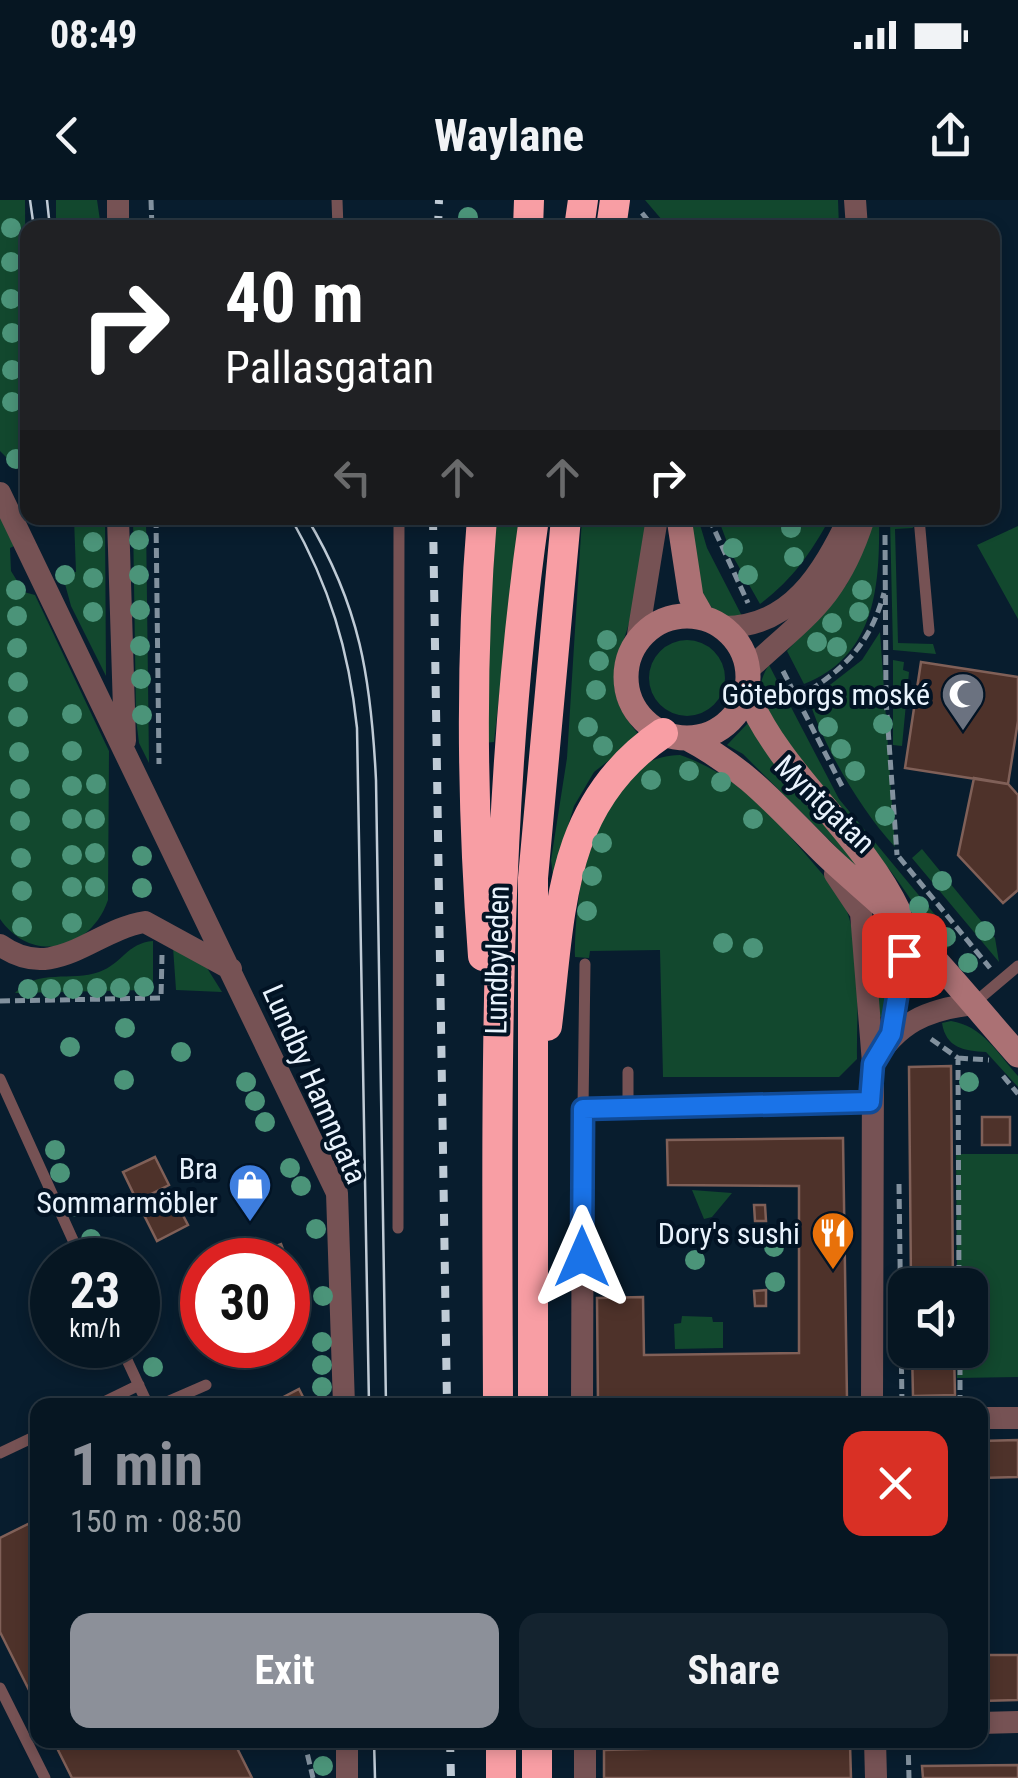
<!DOCTYPE html>
<meta charset="utf-8">
<style>
:root{--surface:#061622;--page:#14232f;--text:#f1f3f6;--muted:#989fa5;--line:#273540;--accent:#8c9099}
body{margin:0;font-family:"Roboto Condensed",sans-serif;background:var(--page);color:var(--text);height:100vh;display:flex;flex-direction:column;font-size:38px;white-space:nowrap}
*{box-sizing:border-box;margin:0}
p{font-size:32px;color:var(--muted)}
.icon{flex:none;width:55px;height:55px;fill:none;stroke:currentColor;stroke-width:2;stroke-linecap:round;stroke-linejoin:round}
.map{position:relative;flex:1;overflow:hidden}
.panel{position:absolute;left:30px;top:1198px;width:958px;height:350px;display:flex;flex-direction:column;background:var(--surface);border-radius:20px;box-shadow:0 5px 15px #0003,0 0 0 2px var(--line)}
.panel>*{flex:none}
.banner{position:absolute;left:20px;top:20px;width:980px;height:305px;border-radius:20px;box-shadow:0 5px 15px #0003,0 0 0 2px var(--line);background:#202124;color:#fff;overflow:hidden}
.tools{position:absolute;left:888px;top:1068px;display:grid;gap:20px}
.tools a{display:grid;place-items:center;width:100px;height:100px;border-radius:20px;background:var(--surface);box-shadow:0 5px 15px #0003,0 0 0 2px var(--line);font-size:50px}
.speed{position:absolute;left:30px;top:1038px;display:flex;gap:20px;font-size:50px;font-weight:700;text-align:center}
.speed>*{display:grid;place-content:center;width:130px;height:130px;border-radius:50%;background:var(--surface);box-shadow:0 5px 15px #0003,0 0 0 2px var(--line);line-height:1}
.speed small{font-size:25px;font-weight:400}
.speed .limit{border:15px solid #d22;background:#fff;color:#111}
.pin{position:absolute;display:grid;place-items:center;width:85px;height:85px;color:#fff;margin:-42px;border-radius:20px;box-shadow:0 5px 15px #0006}
.me{position:absolute;width:110px;margin:-55px;rotate:0deg;stroke-linejoin:round;filter:drop-shadow(0 0 8px #0008)}
.turn{display:flex;align-items:center;gap:35px;height:210px;padding:0 40px;font-size:45px}
.turn .icon{width:130px;height:130px;stroke-width:2.5}
.turn b{display:block;font-size:70px;line-height:85px}
.lanes{display:flex;align-items:center;height:95px;padding:0 40px;background:#0003;justify-content:center;gap:50px;direction:ltr}
.lanes .off{opacity:.35}
.round{display:grid;place-items:center;flex:none;width:105px;height:105px;border-radius:20px;background:var(--page)}
.head{display:flex;align-items:center;justify-content:space-between;height:170px;padding:0 40px}
h1{font-size:60px;font-weight:700;line-height:75px;color:var(--accent)}
.cta{display:flex;gap:20px;margin-top:auto;padding:20px 40px}
.cta a{flex:1;height:115px;border-radius:20px;background:var(--accent);color:#fff;font-size:40px;font-weight:700;line-height:115px;text-align:center}
.cta a+a{background:var(--page);color:var(--text)}
.status{display:flex;justify-content:space-between;align-items:center;height:70px;padding:0 50px;background:var(--surface);direction:ltr}
.status svg{height:28px;fill:currentColor}
header{display:flex;justify-content:space-between;align-items:center;height:130px;padding:0 40px;background:var(--surface);font-size:45px;font-weight:700}
.map>svg:first-child{display:block}
</style>
<div class="status"><b>08:49</b><svg viewBox="0 0 49 12"><path d="M0 12V9h3v3zM5 12V6h3v6zM10 12V3h3v9zM15 12V0h3v12zM26 1h20v11H26zM47 4h2v5h-2z"/></svg></div>
<header><svg class="icon" aria-label="back" viewBox="0 0 24 24"><path d="M15 5l-7 7 7 7"/></svg>Waylane<svg class="icon" aria-label="share" viewBox="0 0 24 24"><path d="M12 15V3M7 8l5-5 5 5M5 13v7h14v-7"/></svg></header>
<div class="map">
<svg width="1018" height="1578" viewBox="0 0 1018 1578">
<rect width="100%" height="100%" fill="#081d2e"/>
<path fill="#12482e" d="M0,0H25L27,278L0,251Z
M56,0H97L101,27H56Z
M645,0H838L839,27H668Z
M0,289L14,346L10,348L11,371L24,392L35,395L109,551L108,700C91,750 32,765 0,719Z
M105,318L106,476L71,406L62,373L76,372L74,319Z
M133,318H146L149,563L139,543L136,519Z
M494,318H519L494,542L484,543Z
M582,318H648C642,351 640,387 630,420C615,471 600,490 640,536L594,572L574,606L553,676L551,660L567,558Z
M690,318H698L707,348L743,418C693,424 694,351 690,318Z
M718,318H830C811,353 792,380 760,404L731,353Z
M873,318H879C880,385 876,456 804,484L787,451L847,384Z
M890,318H911L913,328L895,329L898,443L933,444L936,454L893,450Z
M1018,326V419L977,345Z
M880,432L895,647C861,610 828,554 811,506L817,495L862,460Z
M649 478a38 38 0 1 1 76 0a38 38 0 1 1-76 0Z
M893,460L904,462L903,470L909,472L902,546L893,545Z
M769,465L839,599L956,740L947,749C926,725 911,698 892,673C864,636 766,540 760,502C758,489 762,475 769,465Z
M748,523L867,669L862,673L743,554L727,545Z
M680,555C750,579 791,639 839,693C865,742 856,804 857,859L839,877H663L660,750L590,751L589,758L575,757C575,689 592,557 680,555Z
M922,649L995,738L999,762L912,658Z
M875,722L895,748L885,815L880,817L875,811Z
M153,741V783L146,790L15,793C36,768 72,782 99,772C122,764 127,743 153,741Z
M173,747L207,768L222,792L176,790Z
M951,821C983,826 998,854 1018,876V887L986,852C964,851 946,848 942,823Z
M956,954H1018V1177L957,1178V1150H970V1085H957Z
M692,990L732,993L712,1017L704,1019Z
M682,1116L712,1117L713,1122H723V1148L675,1149L674,1124L681,1123Z"/>
<path fill="#4e322a" stroke="#806058" stroke-width="2.5" d="M921,462L1018,477V521L1008,584L905,568Z
M974,578L1008,584L1018,595V690L1003,703L958,655Z
M951,866L953,1085H911L909,867Z
M982,917H1010V945H982Z
M843,938L847,1199L598,1202L597,1098L643,1097L644,1155L799,1153V986L668,985L667,940Z
M155,957L169,985L137,1001L123,972Z
M175,1000L188,1025L157,1041L144,1015Z
M754,1005H765L766,1021H755Z
M281,1044L287,1060H238Z
M288,1061L301,1098L288,1103Z
M766,1090V1106H755L754,1091Z
M912,1150H954L955,1195L913,1196Z
M299,1189L307,1205H268Z
M1018,1240V1277L980,1278V1241Z
M38,1319V1508L0,1432V1338Z
M980,1455H1018V1500L980,1501Z
M53,1540H233L252,1578H72Z
M850,1544L851,1578H604V1550Z
M1018,1565V1578H923L922,1566Z"/>
<g fill="none" stroke-linecap="round" stroke-linejoin="round">
<path stroke="#82919e" stroke-width="5" stroke-dasharray="10 5" stroke-linecap="butt" d="M151,0L152,28
M642,13L654,28
M156,318L159,564
M709,318L748,403
M885,335L886,500L897,655
M783,471L842,586
M797,498C843,471 870,445 884,393
M899,657L990,768
M0,801L161,798L162,755
M931,839L958,858L959,1085
M958,858L989,860
M1003,876L1018,894
M899,984L902,1205
M960,1150V1203
M902,1201L964,1203
M304,1540L313,1578
M908,1540L909,1578"/>
<path stroke="#765254" stroke-width="11" d="M337,0L338,28
M919,318L929,431
M973,804L1018,766
M628,872V907
M0,879L82,1060
M583,909L585,764
M398,1028L399,318
M120,1145L148,1205
M98,1205L139,1185
M160,1205L206,1185
M0,1253L38,1235
M0,1488L45,1578"/>
<path stroke="#765254" stroke-width="22" d="M855,0L857,28
M118,28V0
M0,293L337,993L344,1205
M118,318L125,541
M722,427C791,428 822,373 849,318
M637,441L657,318
M747,471C806,416 838,400 864,318
M835,674L861,713L873,863L872,1205
M0,745C54,784 93,730 145,722L231,769
M891,834L908,730
M873,863C898,823 925,810 973,804
M582,1205L583,909L870,902
M980,1218H1018
M980,1523L1018,1522
M585,1540V1578
M875,1540L876,1578
M347,1578V1540"/>
<path stroke="#ab7174" stroke-width="25" d="M679,318L691,397L703,418
M626 477a61 61 0 1 1 122 0a61 61 0 1 1-122 0Z
M746,491C780,575 860,630 899,712
M687,538C746,569 775,604 821,650C848,677 879,700 906,728C945,769 981,813 1018,855"/>
<path stroke="#f89ea4" stroke-width="30" d="M528,28L529,0
M482,318C470,463 472,610 483,756
M547,826C561,711 558,604 663,533
M498,1205C497,909 492,611 534,318
M533,1205V678L566,318
M501,1540V1578
M537,1540V1578"/>
<path stroke="#bfcbd6" stroke-width="2.5" d="M30,0L34,28
M47,0L50,28
M291,318C329,385 349,450 357,528L369,1205
M307,318C360,406 371,478 376,580L386,1205
M374,1540L375,1578"/>
<path stroke="#bfcbd6" stroke-width="8" stroke-dasharray="12 12" stroke-linecap="butt" d="M438,28L439,0
M433,318L447,1205
M450,1540L451,1578"/>
<path stroke="#f89ea4" stroke-width="30" d="M579,28L583,0
M611,28L615,0"/>
</g>
<g fill="#4b9479">
<circle cx="468" cy="17" r="10"/>
<circle cx="11" cy="28" r="10"/>
<circle cx="11" cy="62" r="10"/>
<circle cx="11" cy="99" r="10"/>
<circle cx="12" cy="133" r="10"/>
<circle cx="12" cy="170" r="10"/>
<circle cx="12" cy="202" r="10"/>
<circle cx="16" cy="259" r="10"/>
<circle cx="791" cy="328" r="10"/>
<circle cx="139" cy="340" r="10"/>
<circle cx="93" cy="342" r="10"/>
<circle cx="733" cy="348" r="10"/>
<circle cx="794" cy="357" r="10"/>
<circle cx="65" cy="375" r="10"/>
<circle cx="139" cy="375" r="10"/>
<circle cx="748" cy="375" r="10"/>
<circle cx="93" cy="378" r="10"/>
<circle cx="16" cy="390" r="10"/>
<circle cx="862" cy="390" r="10"/>
<circle cx="140" cy="410" r="10"/>
<circle cx="93" cy="412" r="10"/>
<circle cx="859" cy="412" r="10"/>
<circle cx="17" cy="416" r="10"/>
<circle cx="832" cy="423" r="10"/>
<circle cx="607" cy="440" r="10"/>
<circle cx="817" cy="442" r="10"/>
<circle cx="140" cy="446" r="10"/>
<circle cx="837" cy="447" r="10"/>
<circle cx="17" cy="448" r="10"/>
<circle cx="599" cy="461" r="10"/>
<circle cx="141" cy="479" r="10"/>
<circle cx="18" cy="482" r="10"/>
<circle cx="596" cy="490" r="10"/>
<circle cx="72" cy="514" r="10"/>
<circle cx="142" cy="515" r="10"/>
<circle cx="18" cy="517" r="10"/>
<circle cx="883" cy="524" r="10"/>
<circle cx="588" cy="527" r="10"/>
<circle cx="828" cy="527" r="10"/>
<circle cx="603" cy="546" r="10"/>
<circle cx="841" cy="549" r="10"/>
<circle cx="72" cy="551" r="10"/>
<circle cx="19" cy="552" r="10"/>
<circle cx="689" cy="571" r="10"/>
<circle cx="855" cy="571" r="10"/>
<circle cx="651" cy="580" r="10"/>
<circle cx="721" cy="582" r="10"/>
<circle cx="96" cy="584" r="10"/>
<circle cx="72" cy="586" r="10"/>
<circle cx="20" cy="589" r="10"/>
<circle cx="885" cy="616" r="10"/>
<circle cx="72" cy="619" r="10"/>
<circle cx="95" cy="619" r="10"/>
<circle cx="753" cy="619" r="10"/>
<circle cx="20" cy="621" r="10"/>
<circle cx="602" cy="643" r="10"/>
<circle cx="95" cy="653" r="10"/>
<circle cx="72" cy="655" r="10"/>
<circle cx="142" cy="656" r="10"/>
<circle cx="21" cy="658" r="10"/>
<circle cx="592" cy="676" r="10"/>
<circle cx="942" cy="681" r="10"/>
<circle cx="72" cy="687" r="10"/>
<circle cx="95" cy="687" r="10"/>
<circle cx="142" cy="688" r="10"/>
<circle cx="22" cy="691" r="10"/>
<circle cx="919" cy="706" r="10"/>
<circle cx="587" cy="711" r="10"/>
<circle cx="72" cy="723" r="10"/>
<circle cx="22" cy="727" r="10"/>
<circle cx="985" cy="731" r="10"/>
<circle cx="946" cy="737" r="10"/>
<circle cx="723" cy="743" r="10"/>
<circle cx="753" cy="748" r="10"/>
<circle cx="968" cy="763" r="10"/>
<circle cx="144" cy="787" r="10"/>
<circle cx="97" cy="788" r="10"/>
<circle cx="120" cy="788" r="10"/>
<circle cx="28" cy="789" r="10"/>
<circle cx="51" cy="789" r="10"/>
<circle cx="73" cy="789" r="10"/>
<circle cx="125" cy="828" r="10"/>
<circle cx="70" cy="847" r="10"/>
<circle cx="181" cy="852" r="10"/>
<circle cx="124" cy="880" r="10"/>
<circle cx="246" cy="882" r="10"/>
<circle cx="969" cy="882" r="10"/>
<circle cx="255" cy="901" r="10"/>
<circle cx="265" cy="922" r="10"/>
<circle cx="55" cy="950" r="10"/>
<circle cx="290" cy="968" r="10"/>
<circle cx="60" cy="973" r="10"/>
<circle cx="301" cy="986" r="10"/>
<circle cx="76" cy="1007" r="10"/>
<circle cx="316" cy="1029" r="10"/>
<circle cx="91" cy="1039" r="10"/>
<circle cx="774" cy="1047" r="10"/>
<circle cx="695" cy="1060" r="10"/>
<circle cx="775" cy="1082" r="10"/>
<circle cx="323" cy="1096" r="10"/>
<circle cx="322" cy="1142" r="10"/>
<circle cx="322" cy="1165" r="10"/>
<circle cx="153" cy="1167" r="10"/>
<circle cx="322" cy="1187" r="10"/>
<circle cx="323" cy="1566" r="10"/>
</g>
<g fill="none" stroke-linecap="round" stroke-linejoin="round">
<g stroke="#114b97" stroke-width="25">
<path id="route" d="M582,1057L583,909L870,902L873,864L891,834L904,755"/>
</g>
<use href="#route" stroke="#1a73e8" stroke-width="18"/>
</g>
<defs>
<g id="mosque-pin" transform="scale(2.25)"><path d="M0 17L-7.5 6A9.5 9.5 0 1 1 7.5 6Z" fill="#6b7280" stroke="#021324"/><path d="M3.5-4.9A6 6 0 1 0 3.5 4.9A5 5 0 1 1 3.5-4.9Z" fill="#fff"/></g>
<g id="shop-pin" transform="scale(2.25)"><path d="M0 17L-7.5 6A9.5 9.5 0 1 1 7.5 6Z" fill="#3f7fe0" stroke="#021324"/><path d="M-5-2.5h2.3a2.7 3.5 0 0 1 5.4 0H5L5.5 6h-11ZM-1.5-2.5h3a1.5 2.3 0 0 0-3 0Z" fill="#fff"/></g>
<g id="restaurant-pin" transform="scale(2.25)"><path d="M0 17L-7.5 6A9.5 9.5 0 1 1 7.5 6Z" fill="#e8710a" stroke="#021324"/><path d="M-5-6h1v4h1v-4h1v4h1v-4h1v5L-1.5 .5V6h-2V.5L-5-1ZM5-6V6H3V1.5H1.5Q1.5-4 5-6Z" fill="#fff"/></g>
</defs>
<g fill-rule="evenodd">
<use href="#mosque-pin" x="963" y="494"/>
<use href="#shop-pin" x="250" y="985"/>
<use href="#restaurant-pin" x="833" y="1033"/>
</g>
<g text-anchor="middle" dominant-baseline="central" stroke-width="8" stroke-linejoin="round" paint-order="stroke">
<g font-size="30" fill="#e9f3fd" stroke="#021324" text-anchor="end">
<text x="930" y="494">Göteborgs moské</text>
<text x="218" y="968">Bra<tspan x="218" dy="34">Sommarmöbler</tspan></text>
<text x="800" y="1033">Dory's sushi</text>
</g>
<g font-size="30" fill="#e9f3fd" stroke="#021324">
<text transform="translate(825 604) rotate(44)">Myntgatan</text>
<text transform="translate(497 760) rotate(-89)">Lundbyleden</text>
<text transform="translate(315 884) rotate(66)">Lundby Hamngata</text>
</g>
</g>
</svg>
<div class="tools">
<a><svg class="icon" aria-label="sound" viewBox="0 0 24 24"><path d="M4 9h4l5-4v14l-5-4H4zM17 9q2 3 0 6"/></svg></a>
</div>
<div class="speed"><div>23<small>km/h</small></div><div class="limit">30</div></div>
<div class="pin" style="left:904px;top:755px;background:#d93025"><svg class="icon" aria-label="arrive" viewBox="0 0 24 24"><path d="M6 21V4h12l-3 4 3 4H6"/></svg></div>
<svg class="me" style="left:582px;top:1057px" viewBox="-20 -20 40 40"><path d="M0-17L14 15 0 8-14 15z" fill="#1a73e8" stroke="#fff" stroke-width="4"/></svg>
<div class="banner">
<div class="turn"><svg class="icon" aria-label="right" viewBox="0 0 24 24"><path d="M7 20v-9h11M14 6l5 5-5 5"/></svg><div><b>40 m</b>Pallasgatan</div></div>
<div class="lanes"><svg class="icon off" aria-label="left" viewBox="0 0 24 24"><path d="M17 20v-9H6M10 6l-5 5 5 5"/></svg><svg class="icon off" aria-label="ahead" viewBox="0 0 24 24"><path d="M12 20V5M6 11l6-6 6 6"/></svg><svg class="icon off" aria-label="ahead" viewBox="0 0 24 24"><path d="M12 20V5M6 11l6-6 6 6"/></svg><svg class="icon" aria-label="right" viewBox="0 0 24 24"><path d="M7 20v-9h11M14 6l5 5-5 5"/></svg></div>
</div>
<section class="panel">
<div class="head"><div><h1>1 min</h1><p>150 m · 08:50</p></div><a class="round" style="background:#d93025;color:#fff"><svg class="icon" aria-label="close" viewBox="0 0 24 24"><path d="M6 6l12 12M18 6L6 18"/></svg></a></div>
<div class="cta"><a>Exit</a><a>Share</a></div>
</section>
</div>
